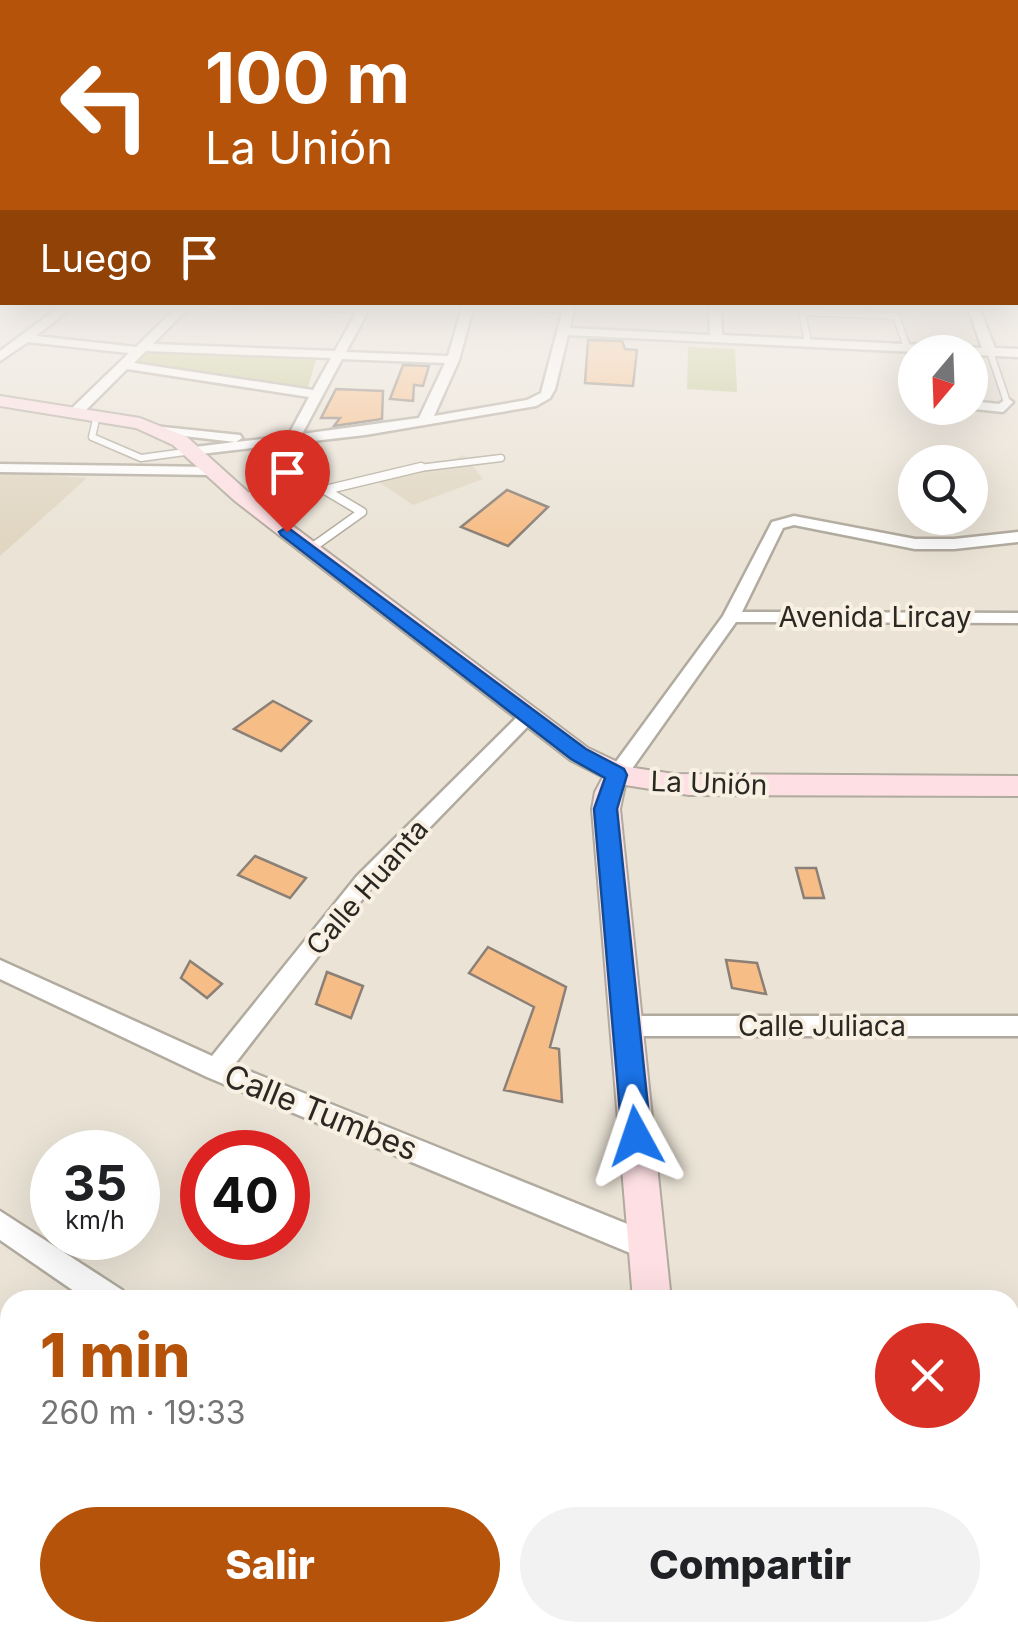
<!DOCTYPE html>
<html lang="es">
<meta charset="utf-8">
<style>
:root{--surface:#fff;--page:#f2f2f2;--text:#202124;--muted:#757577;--accent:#b45309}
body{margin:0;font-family:Inter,sans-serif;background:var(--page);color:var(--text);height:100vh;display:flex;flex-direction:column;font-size:38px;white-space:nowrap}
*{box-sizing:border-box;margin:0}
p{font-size:32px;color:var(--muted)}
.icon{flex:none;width:55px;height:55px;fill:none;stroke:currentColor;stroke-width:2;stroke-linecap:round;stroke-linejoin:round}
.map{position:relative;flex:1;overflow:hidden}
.drawer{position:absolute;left:0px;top:1290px;width:1020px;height:352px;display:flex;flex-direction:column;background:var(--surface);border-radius:30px 30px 0 0;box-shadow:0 10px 40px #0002}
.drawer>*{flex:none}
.banner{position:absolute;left:0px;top:0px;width:1020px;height:305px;box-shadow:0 10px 40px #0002;background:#b45309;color:#fff;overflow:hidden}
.needle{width:65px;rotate:199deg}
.controls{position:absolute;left:898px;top:335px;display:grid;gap:20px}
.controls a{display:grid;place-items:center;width:90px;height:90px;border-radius:50%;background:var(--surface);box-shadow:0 10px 40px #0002;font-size:50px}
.speed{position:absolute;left:30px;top:1130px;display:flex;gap:20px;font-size:50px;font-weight:700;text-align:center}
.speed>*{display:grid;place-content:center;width:130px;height:130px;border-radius:50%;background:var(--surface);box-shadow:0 10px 40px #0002;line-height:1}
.speed small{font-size:25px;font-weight:400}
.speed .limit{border:15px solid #d22;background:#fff;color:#111}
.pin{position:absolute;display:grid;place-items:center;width:85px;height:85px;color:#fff;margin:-102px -42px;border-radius:50% 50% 50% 0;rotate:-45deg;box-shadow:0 0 10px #0007}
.pin .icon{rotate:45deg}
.me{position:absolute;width:110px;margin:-55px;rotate:355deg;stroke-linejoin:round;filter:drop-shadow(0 0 8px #0008)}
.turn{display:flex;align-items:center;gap:35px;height:210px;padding:0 40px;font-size:45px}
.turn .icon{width:130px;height:130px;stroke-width:2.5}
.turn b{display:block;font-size:70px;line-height:85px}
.then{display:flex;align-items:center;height:95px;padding:0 40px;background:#0003;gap:20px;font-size:38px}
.round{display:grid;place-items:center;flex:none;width:105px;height:105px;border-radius:52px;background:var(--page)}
.headline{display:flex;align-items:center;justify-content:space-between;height:170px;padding:0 40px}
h1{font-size:60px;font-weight:800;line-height:75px;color:var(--accent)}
.action{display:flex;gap:20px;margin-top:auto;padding:20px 40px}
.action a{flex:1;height:115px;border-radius:60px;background:var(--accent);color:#fff;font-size:40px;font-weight:800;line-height:115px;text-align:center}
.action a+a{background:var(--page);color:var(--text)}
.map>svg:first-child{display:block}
</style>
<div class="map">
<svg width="1018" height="1642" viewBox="0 0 1018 1642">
<rect width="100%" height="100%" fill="#eae3d6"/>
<path fill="#e0d6c2" d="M464,455L483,479L413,505L373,478L418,473Z
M0,472L87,478L0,556Z"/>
<path fill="#c1c98e" d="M688,347L735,349L737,392L687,389Z
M151,351L316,360L308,387L134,364Z
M378,1632H627L628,1642H377Z
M72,1633H356L355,1642H84Z"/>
<path fill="#f7bd87" stroke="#8b8077" stroke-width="2.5" d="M588,340L622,341L625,349L637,350L633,386L585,383Z
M403,365L429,366L423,386L414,385L413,401L390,399Z
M336,389L383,391L382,419L334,426L340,418H321Z
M507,490L548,507L508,546L461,527Z
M273,701L311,721L281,751L234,729Z
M255,856L306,878L290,898L238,875Z
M796,868H816L824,898H804Z
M488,947L566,987L550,1047L559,1049L562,1102L504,1090L534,1007L469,973Z
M726,960L757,963L766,994L732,988Z
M190,961L222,984L207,998L181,978Z
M327,972L363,986L351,1018L316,1004Z"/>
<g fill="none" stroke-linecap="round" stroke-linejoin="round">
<g stroke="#b1aa9e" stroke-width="9">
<path id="lane-far1" d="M468,307L569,309
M808,342L802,312L896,316L907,347
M990,352L1007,402
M97,415L92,437L141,458L192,451
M411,469L501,458"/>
</g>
<g stroke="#b1aa9e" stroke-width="11">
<path id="lane" d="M325,490L421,467
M243,497L325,490L362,512L310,549"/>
</g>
<g stroke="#b1aa9e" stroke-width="5">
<path id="street" d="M62,305H75L36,336L136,347L179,305H191L153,344L335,351L357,311L206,308L201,305H371L346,352L448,356L463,305H474L459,360L434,416L527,400L541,393L564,305H575L570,328L710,335L709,305H721L722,335L982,348L967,305H978L995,348L1018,349V357L568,335L555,389L550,398L536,406L365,435L192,455L185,451L187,448L235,442L158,433L153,432V426L240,435L242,438L236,442L288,436L309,397L127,369L81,415H71V409L129,353L28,342L0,361V351ZM146,351L331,358L313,390L134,363ZM342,359L445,363L419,418L302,434Z
M1007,398L1013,402L1003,412L965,408H970V401L999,404Z
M0,464L214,467L221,471L214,475L0,472Z
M794,516L915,539H954L1018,532V542L954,549H915L794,525L783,528L742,612L1018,613V623L736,622L624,780H610L607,775L610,770L723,616L772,522Z
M529,709L535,711L538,715L535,719L371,888L234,1065L657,1236L661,1246L657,1256L647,1260L207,1077L0,979V960L212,1056L357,876L523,711Z
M626,1016H1018V1036H626L618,1033L614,1026L618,1019Z
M0,1211L122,1290L126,1300H87L0,1240Z
M10,1495V1536L0,1540V1499Z
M0,1597L10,1601V1632H48L52,1642H10L0,1635Z
M350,1632H384L383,1642H349Z"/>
</g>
<g stroke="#b1aa9e" stroke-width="4">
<path id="secondary" d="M0,396L140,418L187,437L249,493L588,748L628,767L674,774L1018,776V796L689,795L625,785L620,809L671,1300H633L592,809L595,792L603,777L570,760L235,501L173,445L136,428L0,406Z
M1010,1446H1018V1488H1010Z
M657,1632H703L704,1642H658Z"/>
</g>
<use href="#lane-far1" stroke="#fff" stroke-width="6"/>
<use href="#lane" stroke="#fff" stroke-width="8"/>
<use href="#street" fill="#fff" fill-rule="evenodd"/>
<use href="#secondary" fill="#fee0e4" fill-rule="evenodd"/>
</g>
<linearGradient id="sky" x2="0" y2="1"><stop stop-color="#5ba9cc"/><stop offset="0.57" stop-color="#f6f2ed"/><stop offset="1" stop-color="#f6f2ed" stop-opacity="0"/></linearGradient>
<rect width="1018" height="535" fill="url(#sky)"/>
<path fill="#1a73e8" stroke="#114b97" stroke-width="2.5" d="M287,527L586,749L624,769L627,775L617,809L651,1136L646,1146L636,1150L626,1146L622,1136L594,809L605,778L571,759L281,535L279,532Z"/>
<g text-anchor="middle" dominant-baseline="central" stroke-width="8" stroke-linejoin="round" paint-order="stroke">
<g font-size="28" fill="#2b2824" stroke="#f7f0e3">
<text x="875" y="617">Avenida Lircay</text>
<text transform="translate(709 783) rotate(2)">La Unión</text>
<text transform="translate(367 887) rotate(-49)">Calle Huanta</text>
<text x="822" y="1026">Calle Juliaca</text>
</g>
<g font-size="32" fill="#2b2824" stroke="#f7f0e3">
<text transform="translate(321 1112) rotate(22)">Calle Tumbes</text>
</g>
</g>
</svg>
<div class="controls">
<a><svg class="needle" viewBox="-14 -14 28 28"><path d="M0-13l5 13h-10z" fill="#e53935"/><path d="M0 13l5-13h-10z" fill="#757577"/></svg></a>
<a><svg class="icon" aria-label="search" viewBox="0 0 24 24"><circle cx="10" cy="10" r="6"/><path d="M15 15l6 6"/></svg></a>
</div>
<div class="speed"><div>35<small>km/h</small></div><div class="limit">40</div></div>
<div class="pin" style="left:287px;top:532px;background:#d93025"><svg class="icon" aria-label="arrive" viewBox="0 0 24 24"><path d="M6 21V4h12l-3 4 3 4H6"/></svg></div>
<svg class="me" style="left:636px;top:1136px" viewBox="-20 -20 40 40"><path d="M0-17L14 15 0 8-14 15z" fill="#1a73e8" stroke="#fff" stroke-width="4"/></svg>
<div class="banner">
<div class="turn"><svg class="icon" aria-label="left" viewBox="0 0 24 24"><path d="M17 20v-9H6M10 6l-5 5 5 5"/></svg><div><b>100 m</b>La Unión</div></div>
<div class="then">Luego<svg class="icon" aria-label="arrive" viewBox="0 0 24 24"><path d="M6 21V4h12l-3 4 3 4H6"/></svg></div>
</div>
<section class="drawer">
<div class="headline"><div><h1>1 min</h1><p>260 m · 19:33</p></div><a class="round" style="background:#d93025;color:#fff"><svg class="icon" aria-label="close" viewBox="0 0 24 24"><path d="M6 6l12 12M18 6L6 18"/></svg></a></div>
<div class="action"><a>Salir</a><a>Compartir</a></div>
</section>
</div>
